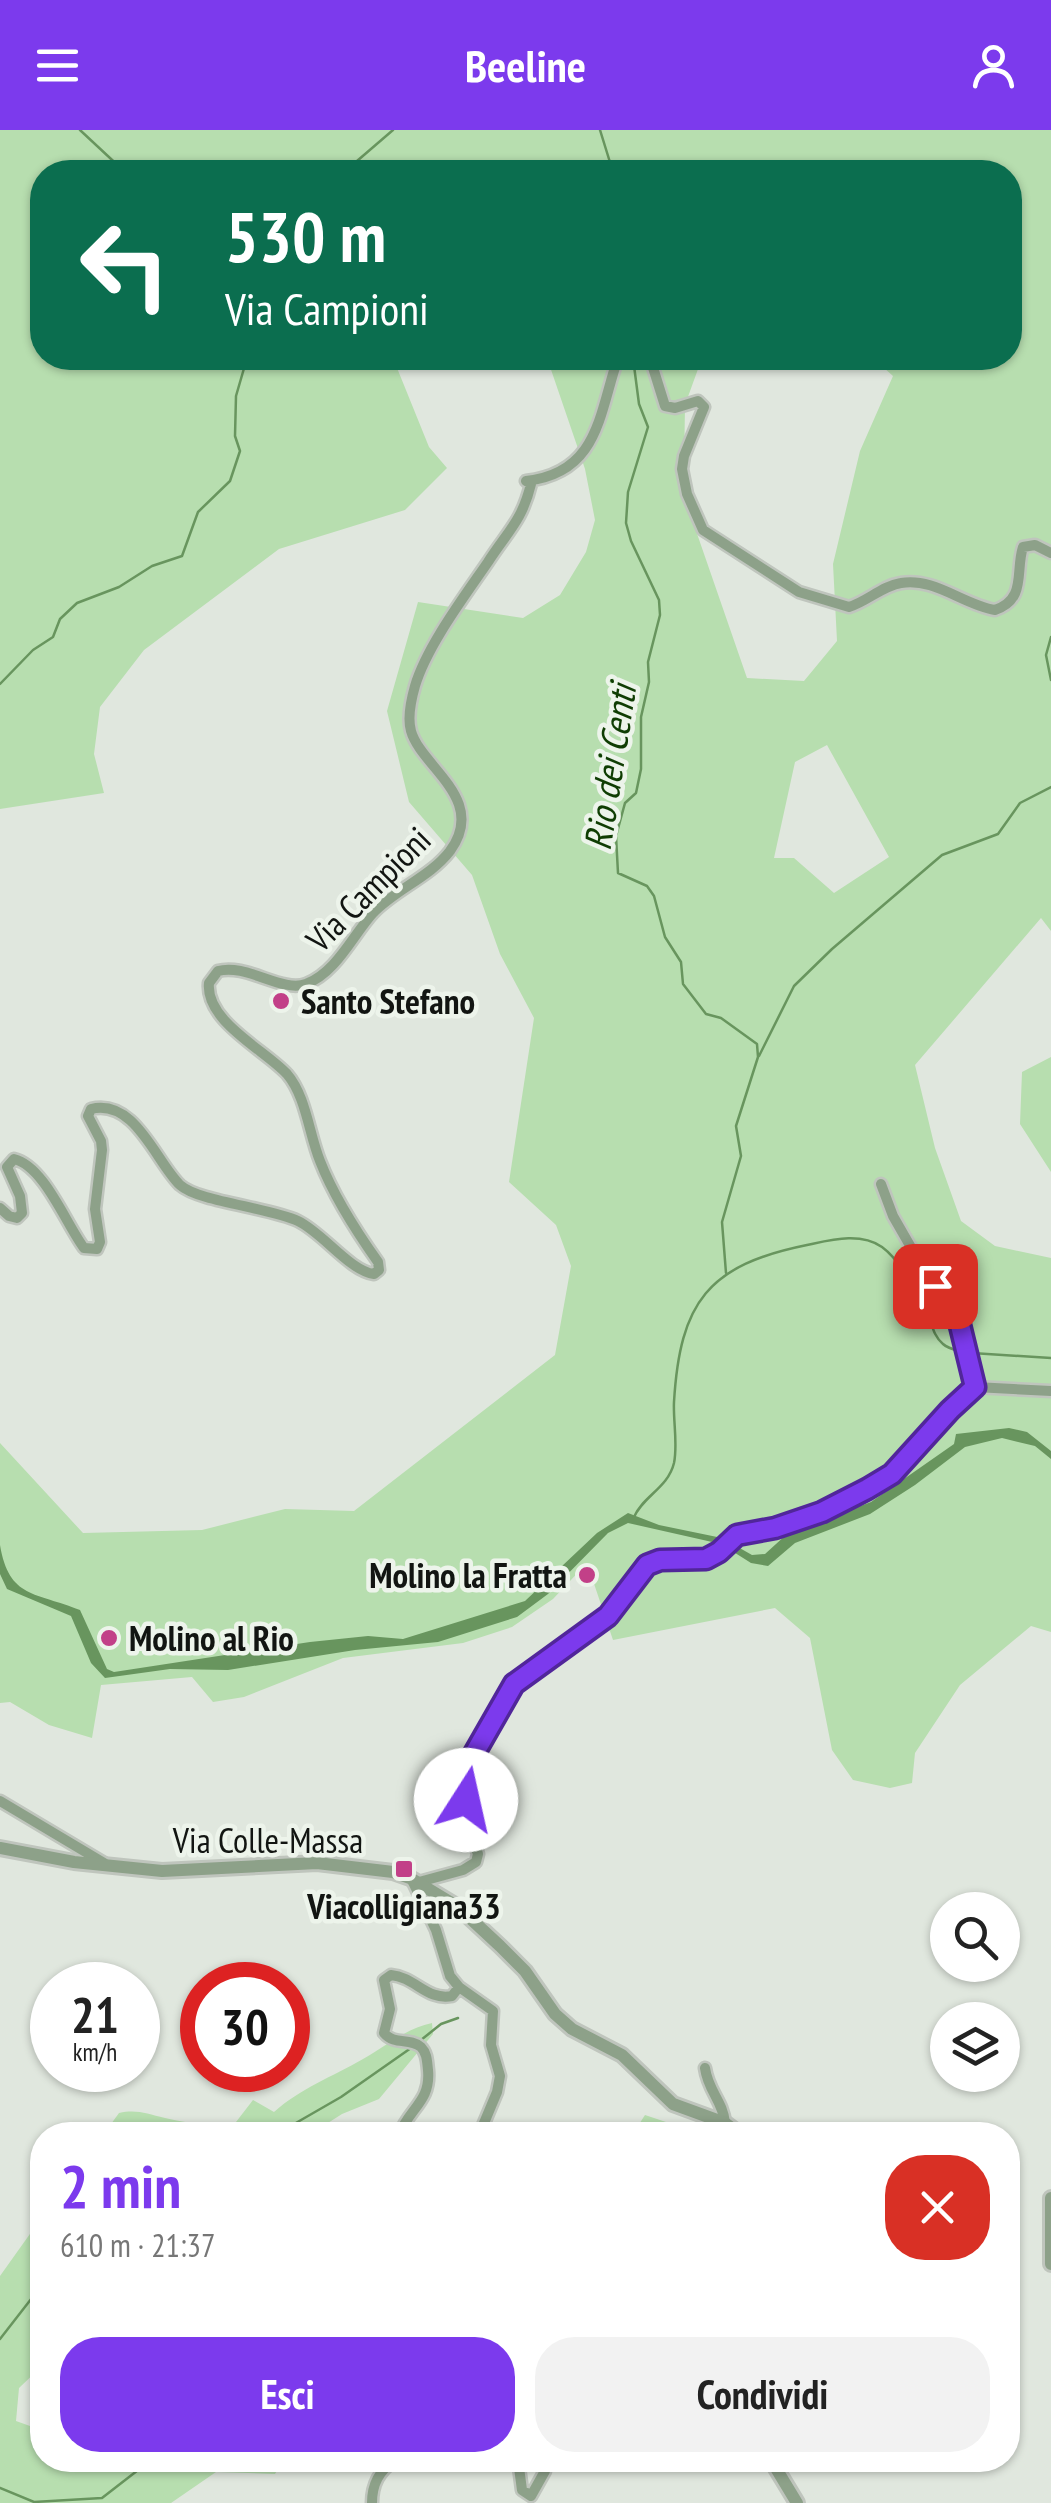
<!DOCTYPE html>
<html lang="it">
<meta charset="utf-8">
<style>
:root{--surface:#fff;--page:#f2f2f2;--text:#222;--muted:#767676;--accent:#7c3aed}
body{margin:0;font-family:"PT Sans Narrow",sans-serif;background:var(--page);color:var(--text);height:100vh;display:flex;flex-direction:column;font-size:38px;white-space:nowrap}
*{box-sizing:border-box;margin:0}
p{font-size:32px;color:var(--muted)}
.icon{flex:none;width:55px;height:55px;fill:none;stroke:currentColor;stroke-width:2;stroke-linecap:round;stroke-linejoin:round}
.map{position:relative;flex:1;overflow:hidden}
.panel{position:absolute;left:30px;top:1992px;width:990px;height:350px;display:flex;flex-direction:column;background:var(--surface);border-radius:40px;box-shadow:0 2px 8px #0004}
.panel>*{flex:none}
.banner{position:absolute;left:30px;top:30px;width:992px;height:210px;border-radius:40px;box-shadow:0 2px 8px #0004;background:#0b6e4f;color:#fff;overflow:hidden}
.controls{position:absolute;left:930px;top:1762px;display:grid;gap:20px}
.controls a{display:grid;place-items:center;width:90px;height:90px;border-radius:50%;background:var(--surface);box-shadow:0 2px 8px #0004;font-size:50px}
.speed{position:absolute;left:30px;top:1832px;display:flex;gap:20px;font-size:50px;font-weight:700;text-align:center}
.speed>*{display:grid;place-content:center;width:130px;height:130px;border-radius:50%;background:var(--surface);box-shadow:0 2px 8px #0004;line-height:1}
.speed small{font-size:25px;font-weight:400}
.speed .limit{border:15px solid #d22;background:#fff;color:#111}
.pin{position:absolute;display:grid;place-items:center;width:85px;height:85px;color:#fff;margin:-42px;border-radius:20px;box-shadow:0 5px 15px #0006}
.me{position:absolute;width:110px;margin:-55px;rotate:10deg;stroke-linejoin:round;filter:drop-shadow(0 0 8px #0008)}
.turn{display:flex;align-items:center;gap:35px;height:210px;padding:0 30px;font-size:45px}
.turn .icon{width:130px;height:130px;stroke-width:2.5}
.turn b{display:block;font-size:70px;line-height:85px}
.round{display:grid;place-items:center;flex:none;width:105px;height:105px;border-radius:40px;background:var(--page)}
.head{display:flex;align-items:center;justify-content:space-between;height:170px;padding:0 30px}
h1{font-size:60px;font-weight:700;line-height:75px;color:var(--accent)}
.action{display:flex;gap:20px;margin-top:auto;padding:20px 30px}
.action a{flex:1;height:115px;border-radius:40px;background:var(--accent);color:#fff;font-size:40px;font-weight:700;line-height:115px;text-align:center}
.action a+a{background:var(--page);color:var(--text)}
header{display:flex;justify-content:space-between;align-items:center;height:130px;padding:0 30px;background:var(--accent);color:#fff;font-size:45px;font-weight:700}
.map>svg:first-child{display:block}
</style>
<header><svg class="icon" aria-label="menu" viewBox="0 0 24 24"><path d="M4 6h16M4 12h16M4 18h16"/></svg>Beeline<svg class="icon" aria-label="person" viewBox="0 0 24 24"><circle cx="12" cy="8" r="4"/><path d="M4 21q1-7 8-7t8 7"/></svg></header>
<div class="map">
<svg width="1051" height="2373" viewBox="0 0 1051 2373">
<rect width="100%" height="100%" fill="#e0e7de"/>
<path fill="#b7deaf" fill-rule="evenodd" d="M0,0H1051V801L1041,788L915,935L935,1018L961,1091L995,1116L1051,1128V1502L1031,1496L960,1555L915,1623L912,1653L890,1658L853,1650L832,1620L810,1508L775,1478L613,1510L587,1433L553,1469L512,1497L463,1513L343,1528L244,1567L213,1572L192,1547L101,1555L92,1608L49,1595L10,1572L0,1573V1313L83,1403L202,1400L285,1379L354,1381L555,1225L571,1136L556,1095L509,1052L534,888L500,824L472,745L409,672L387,581L418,472L523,488L560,465L586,422L595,390L585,339L547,228H702L685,275L684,340L694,395L747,548L804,551L837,511L833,434L860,321L893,246L873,228H1010V42H42V228H393L429,317L447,338L405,380L279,419L144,520L100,577L94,624L104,663L0,679ZM827,615L889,727L834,763L794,728H774L795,632Z
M1051,927V1042L1020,994L1022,942Z
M432,1893L433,1904L379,1969L342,1984L309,2005H103L119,1983C137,1979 147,1984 165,1988C189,1994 213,1996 236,1992L253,1970L274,1982C301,1958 332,1947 363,1929C386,1916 405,1899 432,1893Z
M645,1985L705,2005H632Z
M42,2087V2236L19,2258L16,2291L30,2296H42V2330H259L278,2339L275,2344L216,2342L171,2373H0V2146Z"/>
<path fill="#68955e" d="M1009,1298L1027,1302L1051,1321V1329L1035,1316L1002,1308L965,1317L915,1355L870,1384L795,1413L768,1436L751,1433L721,1414L628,1393L608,1403L548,1464L517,1487L438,1512L355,1520L228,1540L170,1539L105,1548L91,1533L71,1486L7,1459L0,1444V1415C9,1469 36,1462 80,1480L107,1539L114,1542L310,1512L368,1506L403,1509L525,1471L597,1403L628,1383L659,1395L722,1408L752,1425L765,1424L787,1404L871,1372L954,1314L956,1304Z"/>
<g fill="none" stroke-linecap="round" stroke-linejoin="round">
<path stroke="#68955e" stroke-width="2.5" d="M80,0L125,42
M600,0L613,42
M335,42L357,31L393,0
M633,228L639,274L648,297L628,362L626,393L631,411L659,470L660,485L648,532L649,552L641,587V639L636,663L625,673L616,706L618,743L647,756L654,766L665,807L681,832L683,854L706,884L721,888L757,914L758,927L736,996L741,1026L722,1092L726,1143
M1051,507L1046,525L1051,550
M0,554L33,520L53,507L60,489L77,473L119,457L152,436L182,426L198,382L230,351L240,321L235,306L236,266L247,228
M759,926L794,856L832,819L942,725L998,704L1020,673L1051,657
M972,1223L1051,1228
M634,1387C643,1366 668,1358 674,1333C678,1314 673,1291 674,1272C680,1172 708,1135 807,1115C831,1110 860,1102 882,1117C900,1130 916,1160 926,1180C932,1191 932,1205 943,1214C948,1219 956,1220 964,1222
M421,1910L441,1894L458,1888
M275,2005L341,1967L411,1918
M0,2209L42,2155
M0,2358L34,2372L102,2368L151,2330"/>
<g stroke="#bfc5bd" stroke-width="15">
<path id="minor" d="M650,228L665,276L675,278L698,271L704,277L684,326L682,339L687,364L703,400L799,462L849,477C868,471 882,456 901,453C934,447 964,475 995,480C1027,469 1015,441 1023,417L1035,415L1051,423
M881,1054L893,1086L924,1140L957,1183L975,1257
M0,1078L9,1086L17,1088L22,1083L20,1066L7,1037L14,1029C44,1036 66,1094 84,1118L97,1119L100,1112L95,1079L102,1020L101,1011L88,986L91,979C135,968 156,1032 180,1055C199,1072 268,1077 298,1091C323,1103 350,1141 374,1144L379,1140L378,1132C356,1101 334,1067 320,1031C309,1004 306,966 287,944C265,920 205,891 209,853L218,841C246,833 282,863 306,854C336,843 353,805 373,783C396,759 430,747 450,721C488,669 421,637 411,601C407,587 411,570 415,556C427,516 464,467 488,432C508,401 522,391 531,354L526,351C599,343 599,283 618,228
M0,1671L104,1733
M412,1750L436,1800L450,1846L459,1857L493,1881L491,1915L500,1946L497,1962L479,2005
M419,1752L463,1740L476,1732L478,1724L467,1693L468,1639L516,1551L541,1537L558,1520L608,1486L647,1435L669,1430L706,1429L719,1422L737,1405L775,1398L822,1381L883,1350L975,1257L1051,1261
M705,1938C708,1961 723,1971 725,1993
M399,2005C409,1978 431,1972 428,1940C427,1931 427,1923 421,1917C409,1907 395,1916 384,1903L390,1879L384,1850L391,1845C415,1847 427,1871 452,1866L459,1857
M518,2330L522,2360L531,2366L545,2341
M372,2373C372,2354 379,2341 395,2330"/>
</g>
<g stroke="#bfc5bd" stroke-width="18">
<path id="tertiary" d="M0,1718L74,1732L162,1741L317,1733L393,1742L410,1748L458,1777L500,1816L525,1841L555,1884L572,1899L622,1925L673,1974L725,1993L741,2005
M1051,2068V2134
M771,2330L797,2373"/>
</g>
<use href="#minor" stroke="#8da189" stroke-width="10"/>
<use href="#tertiary" stroke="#8da189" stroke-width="12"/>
</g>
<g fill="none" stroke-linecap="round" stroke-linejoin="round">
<g stroke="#51269a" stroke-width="25">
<path id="route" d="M466,1670L470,1631L514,1554L608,1486L647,1435L660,1430L706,1429L719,1422L737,1405L775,1398L822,1382L867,1359L892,1344L950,1280L975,1257L957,1183L935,1156"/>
</g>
<use href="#route" stroke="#7c3aed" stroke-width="18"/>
</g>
<g fill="#c24088" stroke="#edf4eb" stroke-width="4">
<circle cx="281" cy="871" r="10"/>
<circle cx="587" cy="1445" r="10"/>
<circle cx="109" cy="1508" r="10"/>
<rect x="394" y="1729" width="20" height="20" rx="5"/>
</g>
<g text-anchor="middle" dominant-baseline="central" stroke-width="9" stroke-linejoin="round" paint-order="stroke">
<g font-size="35" fill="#121512" stroke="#edf4eb">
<text transform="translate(368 759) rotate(-45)">Via Campioni</text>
<text x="268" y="1710">Via Colle-Massa</text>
</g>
<g font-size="35" font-weight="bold" fill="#121512" stroke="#edf4eb" text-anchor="start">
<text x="301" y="871">Santo Stefano</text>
<text x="567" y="1445" text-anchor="end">Molino la Fratta</text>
<text x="129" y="1508">Molino al Rio</text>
<text x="404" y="1776" text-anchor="middle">Viacolligiana33</text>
</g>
<g font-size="38" font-style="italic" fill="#0f3d03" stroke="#edf4eb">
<text transform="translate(609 637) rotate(-81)">Rio dei Centi</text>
</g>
</g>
</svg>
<div class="controls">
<a><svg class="icon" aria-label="search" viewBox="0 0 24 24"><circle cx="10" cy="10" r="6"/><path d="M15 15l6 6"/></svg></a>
<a><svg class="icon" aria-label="layers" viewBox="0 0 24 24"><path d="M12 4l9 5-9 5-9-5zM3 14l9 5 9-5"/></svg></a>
</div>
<div class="speed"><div>21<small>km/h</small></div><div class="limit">30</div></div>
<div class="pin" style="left:935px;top:1156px;background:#d93025"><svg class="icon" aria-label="arrive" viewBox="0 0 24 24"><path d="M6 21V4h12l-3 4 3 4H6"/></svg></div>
<svg class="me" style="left:466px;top:1670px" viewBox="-20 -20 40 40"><circle r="19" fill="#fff"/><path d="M0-13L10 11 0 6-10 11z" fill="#7c3aed"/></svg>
<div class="banner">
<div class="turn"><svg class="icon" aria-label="left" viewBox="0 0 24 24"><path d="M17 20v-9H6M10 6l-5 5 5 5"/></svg><div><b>530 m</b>Via Campioni</div></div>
</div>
<section class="panel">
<div class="head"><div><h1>2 min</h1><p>610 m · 21:37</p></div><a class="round" style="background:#d93025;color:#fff"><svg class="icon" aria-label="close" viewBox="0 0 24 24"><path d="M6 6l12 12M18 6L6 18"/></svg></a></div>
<div class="action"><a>Esci</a><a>Condividi</a></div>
</section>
</div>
